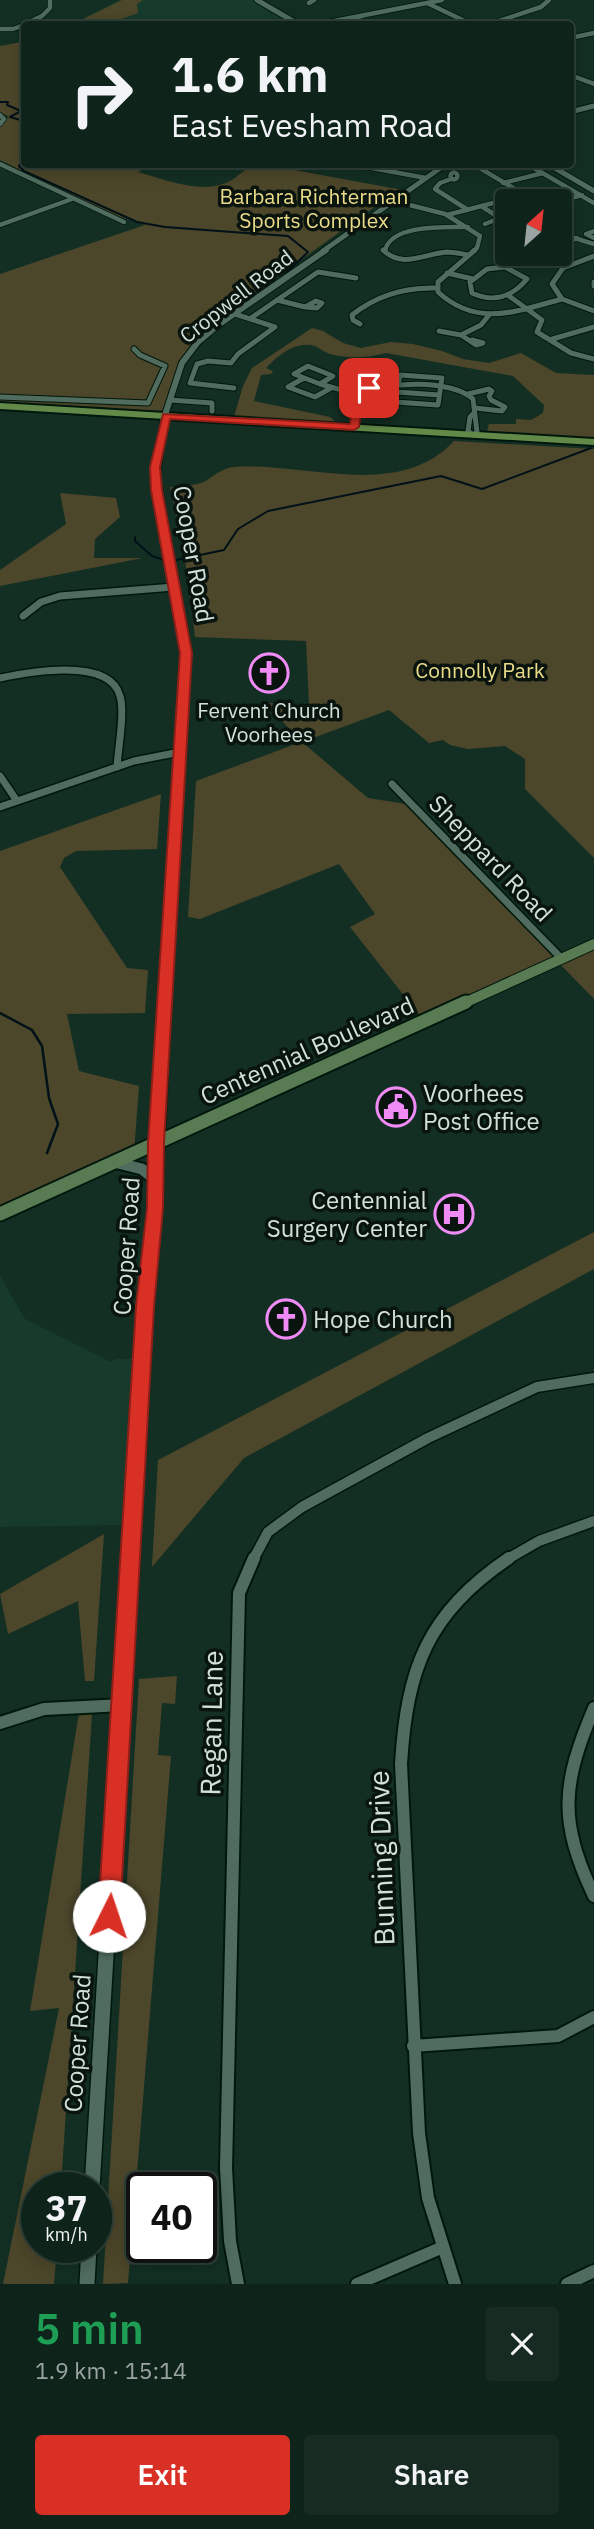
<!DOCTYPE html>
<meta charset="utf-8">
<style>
:root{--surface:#0e231a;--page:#172b23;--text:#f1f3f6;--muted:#9ba4a2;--line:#2e4039;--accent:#d93025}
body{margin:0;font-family:"IBM Plex Sans",sans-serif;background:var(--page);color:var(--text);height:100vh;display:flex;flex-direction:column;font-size:26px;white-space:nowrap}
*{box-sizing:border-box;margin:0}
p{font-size:23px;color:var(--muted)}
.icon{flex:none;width:38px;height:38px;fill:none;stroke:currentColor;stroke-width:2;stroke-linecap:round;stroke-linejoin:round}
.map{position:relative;height:2284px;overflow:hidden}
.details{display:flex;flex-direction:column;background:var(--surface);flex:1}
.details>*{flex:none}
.banner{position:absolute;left:21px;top:21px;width:553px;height:147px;border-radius:7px;box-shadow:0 4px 18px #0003,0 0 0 2px var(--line);background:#0e231a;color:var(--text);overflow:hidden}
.needle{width:46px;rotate:27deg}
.fabs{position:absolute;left:495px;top:189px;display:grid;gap:14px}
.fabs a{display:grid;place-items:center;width:77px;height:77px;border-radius:7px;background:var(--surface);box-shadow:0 4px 18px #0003,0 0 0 2px var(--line);font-size:35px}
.speed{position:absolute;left:21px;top:2172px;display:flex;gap:14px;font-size:35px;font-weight:700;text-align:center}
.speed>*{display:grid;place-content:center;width:91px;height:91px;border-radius:50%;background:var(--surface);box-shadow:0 4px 18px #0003,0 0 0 2px var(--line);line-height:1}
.speed small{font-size:18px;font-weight:400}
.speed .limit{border:4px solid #111;border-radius:10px;background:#fff;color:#111}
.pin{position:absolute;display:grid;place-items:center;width:60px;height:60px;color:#fff;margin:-30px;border-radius:14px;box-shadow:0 4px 10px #0006}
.me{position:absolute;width:77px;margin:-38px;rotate:4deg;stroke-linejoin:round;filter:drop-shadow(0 0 5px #0008)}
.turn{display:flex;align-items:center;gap:24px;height:147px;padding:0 35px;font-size:32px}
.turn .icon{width:91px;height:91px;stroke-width:2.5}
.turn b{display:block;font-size:49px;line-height:60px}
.round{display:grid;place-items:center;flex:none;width:74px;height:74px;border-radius:7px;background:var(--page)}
.headline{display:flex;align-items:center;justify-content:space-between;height:119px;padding:0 35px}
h1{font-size:42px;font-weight:600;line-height:52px;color:#1e9e55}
.primary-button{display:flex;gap:14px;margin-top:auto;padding:14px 35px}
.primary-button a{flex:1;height:80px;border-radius:7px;background:var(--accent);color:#fff;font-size:28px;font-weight:600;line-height:80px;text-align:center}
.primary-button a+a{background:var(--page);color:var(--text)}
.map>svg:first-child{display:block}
</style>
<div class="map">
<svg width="594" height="2284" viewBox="0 0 594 2284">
<rect width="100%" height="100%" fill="#132f23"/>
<path fill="#163a2b" d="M119,0H260L298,22L72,24Z
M0,1276L25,1319L111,1362L116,1359H142L132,1525L0,1527Z"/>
<path fill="#4c462a" d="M122,0H143L137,4L138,13L107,24H73Z
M21,42L24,43V164L151,165L138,172C163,179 197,193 223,184C243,177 240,165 267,165L408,191L380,203L213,323L218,328C182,355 180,374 166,416L0,406V274L145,225L111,214L0,160V122L9,117L0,112V46Z
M312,328L323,331L343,343L361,348L391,342L413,344L442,351L463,359L489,363L521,353L556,373L594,375V442L486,435L489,424H516V419L531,420L543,413L544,405L513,376L386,353C367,358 349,359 330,354C325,353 320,348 315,346C297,340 278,355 266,368L273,371L271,374L261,375L254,401L330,417L340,426L233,420L243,386L252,368Z
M454,441L594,449V858L525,789V759L505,746L468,749L450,745L443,740L429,743L389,710L302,742L368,798L406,804L557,961L594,945V999L557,961L424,1021L350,927L375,914L339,864L200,919L188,917L196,781L301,742L266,703L309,705L306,641L195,637L184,552L170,487C180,486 192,486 201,483C213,478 220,468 234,467C306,462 398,501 454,441Z
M60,493L116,498L120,517L95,539L94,558H143L0,586V570L66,524Z
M161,794L157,849L76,851L64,858L60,867L127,968L148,970L145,1013L67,1014L79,1071L139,1086L134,1153L0,1214V851Z
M594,1232V1269L244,1458L152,1567L158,1460Z
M104,1534L94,1681H85L78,1601L8,1634L0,1594Z
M177,1676L175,1704L162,1703L158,1755L171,1756L128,2283L103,2284L139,1679Z
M79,1713L92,1714L61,2187L37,2188V2247H57L54,2284H3L59,2008L30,2011Z"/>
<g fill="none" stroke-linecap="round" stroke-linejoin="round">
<path stroke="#011118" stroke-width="2" d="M0,102H8L7,105L21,111L10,117L24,121
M24,158L19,166L24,171L137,222L165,227L288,236L308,252L285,274L288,275
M135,537V541L152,556L167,561
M176,560L224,550L238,529L268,511L441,476L482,489L591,448"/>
<path stroke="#011118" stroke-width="2.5" d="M0,1013L32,1030L42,1046L49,1098L58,1124L47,1153"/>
<g stroke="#00170c" stroke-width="6">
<path id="minor-far4" d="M309,3L314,0
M427,3L471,24
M365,15L442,0
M25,24L42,16L50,8V0
M319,24L365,15L334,24
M490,24L541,7L549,0
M0,29H13L24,25
M570,38L594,33
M570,75L594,84
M0,115L4,119L0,124
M0,164L124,222
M350,164L426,178
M473,164L535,201
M527,164L594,203
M193,167L196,164
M450.5 176a3.5 3.5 0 1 1 7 0a3.5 3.5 0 1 1-7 0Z
M451,179L440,183L435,189L468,210
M503,183L543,173
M394,201L445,214L480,236L477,248L473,251
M560,201L582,195
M481,206L500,218L485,224
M560,206L566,210L560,214
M447,215L524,195
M0,225L72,199
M594,231L586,234L594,238
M560,236L565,235L594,244
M560,246L577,238
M385,251C390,224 446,227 468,227"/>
</g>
<g stroke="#00170c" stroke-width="7">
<path id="minor-far3" d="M383,250C403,269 423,254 447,252C453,252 462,254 469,255
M475,250L438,282V292C477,328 517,311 562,299
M594,256L563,268L552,284L562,299L594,311
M505,267L527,279C512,297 493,303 472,293L470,282L487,269Z
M447,273L473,279
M594,282V286
M509,296L542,320L537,332L571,353L594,359
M277,300L305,307
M316,301L322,303L317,308L305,307Z
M251,318L318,272L356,278
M360,324L353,320L352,315C377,295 404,287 436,288
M439,331L461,335L476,345L483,343L472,340
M461,335L481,325L489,315
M549,340L594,327
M308,366L333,376L320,384L294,374Z
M304,378L288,387L315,397L331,388
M320,384L360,395
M398,385L400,375L442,378L438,405L395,402L397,392L439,395
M234,388L190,383L197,364L208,361L231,363L238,354L275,327L235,314
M468,394L489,389L492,391L489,396L491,400L505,407L502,411L475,408
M0,397L148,403L165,366L140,355L134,349
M170,400L212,403V411
M354,427L360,395C384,381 452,379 473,399L477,432L473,435
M473,435L468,431L470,417L474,413"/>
</g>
<g stroke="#00170c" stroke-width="10">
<path id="minor-far2" d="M23,616L41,602L60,596L174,587
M0,678C29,672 109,657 120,696C125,713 118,749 117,767
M0,776L17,801
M392,784L562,959
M0,807L134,761L180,752"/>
</g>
<g stroke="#00170c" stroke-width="13">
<path id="minor-far1" d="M253,1560L268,1532L302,1507L428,1438L537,1387L594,1378
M506,1560L539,1541L594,1521"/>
</g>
<g stroke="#00170c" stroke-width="16">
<path id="minor" d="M594,1708C562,1784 558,1820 594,1896
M0,1723L44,1709L123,1705
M413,2046L558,2036L594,2017
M238,2284L230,2241L226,2168L239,1593L254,1558
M357,2284L443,2247
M455,2284L428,2198L419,2133L401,1764C407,1668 427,1614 509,1558
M567,2284L594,2271"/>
</g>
<g stroke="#00170c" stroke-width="7">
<path id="tertiary-far4" d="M257,0L298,24
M570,112L594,106
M548,164L594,191
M323,251L446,164"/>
</g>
<g stroke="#00170c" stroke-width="8">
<path id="tertiary-far3" d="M173,578L157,476L164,418L182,363L198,342L218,325L326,250"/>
</g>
<g stroke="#00170c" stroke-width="11">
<path id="tertiary-far2" d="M165,1004L186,653L172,576"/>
</g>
<g stroke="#00170c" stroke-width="15">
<path id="tertiary-far1" d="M114,1162L142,1169L157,1181
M130,1560L145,1306L155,1208L165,1002"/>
</g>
<g stroke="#00170c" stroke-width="18">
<path id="tertiary" d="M92,2188L130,1558
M87,2284L89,2247"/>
</g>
<g stroke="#00170c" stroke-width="12">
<path id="secondary-far1" d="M462,1004L594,944"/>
</g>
<g stroke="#00170c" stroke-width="17">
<path id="secondary" d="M0,1214L466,1002"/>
</g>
<g stroke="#00170c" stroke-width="4">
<path id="primary" d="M0,403L594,439V445L0,409Z"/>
</g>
<use href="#minor-far4" stroke="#4f6c5e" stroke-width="4.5"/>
<use href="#minor-far3" stroke="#4f6c5e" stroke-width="5"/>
<use href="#minor-far2" stroke="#4f6c5e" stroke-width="7"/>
<use href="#minor-far1" stroke="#4f6c5e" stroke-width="10"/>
<use href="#minor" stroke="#4f6c5e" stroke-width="12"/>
<use href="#tertiary-far4" stroke="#4f6c5e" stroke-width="5"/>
<use href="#tertiary-far3" stroke="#4f6c5e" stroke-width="6"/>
<use href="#tertiary-far2" stroke="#4f6c5e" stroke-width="9"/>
<use href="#tertiary-far1" stroke="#4f6c5e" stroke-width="11"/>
<use href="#tertiary" stroke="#4f6c5e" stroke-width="15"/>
<use href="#secondary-far1" stroke="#587b53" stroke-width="10"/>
<use href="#secondary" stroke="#587b53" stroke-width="13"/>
<use href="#primary" fill="#628948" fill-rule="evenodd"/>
</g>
<path fill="#d93025" stroke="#8d1f18" stroke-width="2" d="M366,386L374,388L363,399L359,427L354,430L170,419L160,467L162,490L192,653L164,1143L163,1208L154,1306L120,1916L117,1924L109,1927L102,1924L98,1916L136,1306L147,1208L148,1143L180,653L151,490L150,467L163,414L350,424L353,398Z"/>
<defs>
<g id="church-ring" transform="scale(2.0125)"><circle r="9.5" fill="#09140f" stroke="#f08bf5" stroke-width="1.5"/><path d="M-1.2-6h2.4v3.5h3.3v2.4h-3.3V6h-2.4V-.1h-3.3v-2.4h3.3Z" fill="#f08bf5"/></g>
<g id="civic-ring" transform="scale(2.0125)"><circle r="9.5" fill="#09140f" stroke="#f08bf5" stroke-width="1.5"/><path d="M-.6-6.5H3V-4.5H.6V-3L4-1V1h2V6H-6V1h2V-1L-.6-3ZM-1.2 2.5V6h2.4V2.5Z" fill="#f08bf5"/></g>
<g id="hospital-ring" transform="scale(2.0125)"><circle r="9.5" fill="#09140f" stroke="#f08bf5" stroke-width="1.5"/><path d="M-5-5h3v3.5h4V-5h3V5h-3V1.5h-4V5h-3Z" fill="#f08bf5"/></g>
</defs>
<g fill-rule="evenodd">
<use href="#church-ring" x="269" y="673"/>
<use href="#civic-ring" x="396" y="1107"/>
<use href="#hospital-ring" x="454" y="1214"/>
<use href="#church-ring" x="286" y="1319"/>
</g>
<g text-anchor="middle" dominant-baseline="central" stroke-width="7" stroke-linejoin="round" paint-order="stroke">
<g font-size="21" fill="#ebdb89" stroke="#09140f">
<text x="314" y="196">Barbara Richterman<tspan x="314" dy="24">Sports Complex</tspan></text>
<text x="480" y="670">Connolly Park</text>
</g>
<g font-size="21" fill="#d1e1d9" stroke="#09140f">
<text transform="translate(236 296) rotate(-38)">Cropwell Road</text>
</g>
<g font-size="21" fill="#d1e1d9" stroke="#09140f">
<text x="269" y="710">Fervent Church<tspan x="269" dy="24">Voorhees</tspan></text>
</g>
<g font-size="24" fill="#d1e1d9" stroke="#09140f">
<text transform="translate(194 554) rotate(80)">Cooper Road</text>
<text transform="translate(491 858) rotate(46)">Sheppard Road</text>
<text transform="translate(307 1050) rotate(-24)">Centennial Boulevard</text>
<text transform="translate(126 1246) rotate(-86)">Cooper Road</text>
<text transform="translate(77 2043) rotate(-86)">Cooper Road</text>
</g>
<g font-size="24" fill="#d1e1d9" stroke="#09140f" text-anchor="start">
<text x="423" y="1093">Voorhees<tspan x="423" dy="28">Post Office</tspan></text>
<text x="427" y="1200" text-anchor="end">Centennial<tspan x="427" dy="28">Surgery Center</tspan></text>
<text x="313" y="1319">Hope Church</text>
</g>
<g font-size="28" fill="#d1e1d9" stroke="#09140f">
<text transform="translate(211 1723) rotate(-89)">Regan Lane</text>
<text transform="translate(381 1858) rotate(-92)">Bunning Drive</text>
</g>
</g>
</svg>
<div class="fabs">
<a><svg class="needle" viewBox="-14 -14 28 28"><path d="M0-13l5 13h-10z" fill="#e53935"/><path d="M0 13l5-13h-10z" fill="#9ba4a2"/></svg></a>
</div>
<div class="speed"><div>37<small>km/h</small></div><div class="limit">40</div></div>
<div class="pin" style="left:369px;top:388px;background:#d93025"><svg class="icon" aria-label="arrive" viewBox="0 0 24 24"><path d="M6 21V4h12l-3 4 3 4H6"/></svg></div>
<svg class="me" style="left:109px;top:1916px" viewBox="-20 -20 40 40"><circle r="19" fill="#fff"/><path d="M0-13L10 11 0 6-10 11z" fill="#d93025"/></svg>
<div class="banner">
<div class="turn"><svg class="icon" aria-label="right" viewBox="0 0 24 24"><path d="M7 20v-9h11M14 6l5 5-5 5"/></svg><div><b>1.6 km</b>East Evesham Road</div></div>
</div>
</div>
<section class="details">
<div class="headline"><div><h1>5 min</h1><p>1.9 km · 15:14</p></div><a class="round"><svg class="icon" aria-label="close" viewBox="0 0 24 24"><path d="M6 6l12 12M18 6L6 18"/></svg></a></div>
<div class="primary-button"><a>Exit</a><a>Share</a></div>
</section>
